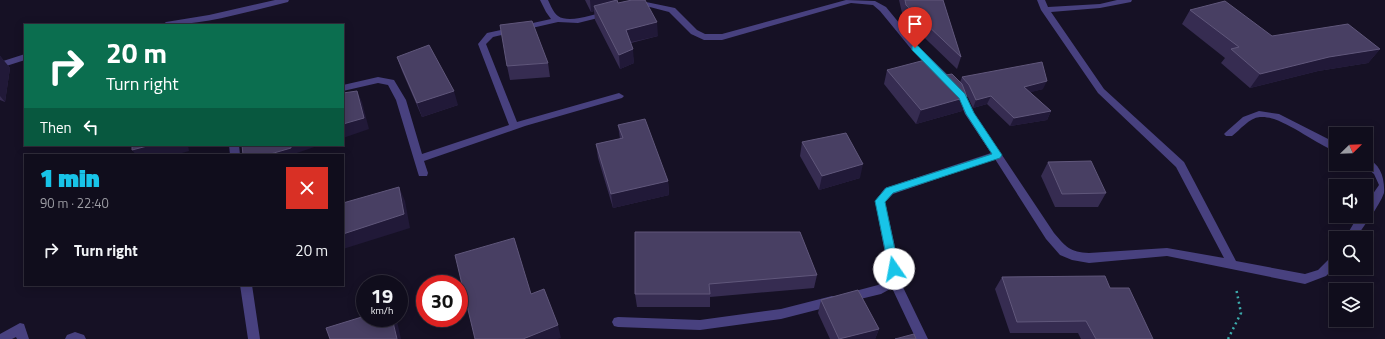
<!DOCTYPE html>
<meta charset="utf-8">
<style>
:root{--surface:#100d1c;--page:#1e1b29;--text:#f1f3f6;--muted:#9c9ca3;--line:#302d3b;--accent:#18c4e8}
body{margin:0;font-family:"Titillium Web",sans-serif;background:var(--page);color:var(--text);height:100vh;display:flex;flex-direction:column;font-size:15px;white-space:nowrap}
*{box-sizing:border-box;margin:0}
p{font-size:13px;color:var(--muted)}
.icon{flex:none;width:22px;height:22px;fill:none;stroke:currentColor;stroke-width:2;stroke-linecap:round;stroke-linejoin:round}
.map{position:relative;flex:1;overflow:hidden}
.side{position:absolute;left:24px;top:154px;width:320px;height:132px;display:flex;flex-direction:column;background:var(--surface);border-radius:0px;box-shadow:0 2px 10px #0003,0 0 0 1px var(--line)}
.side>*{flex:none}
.hud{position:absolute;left:24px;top:24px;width:320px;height:122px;border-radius:0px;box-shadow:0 2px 10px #0003,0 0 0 1px var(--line);background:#0b6e4f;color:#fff;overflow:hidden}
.needle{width:26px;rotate:67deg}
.fabs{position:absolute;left:1329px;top:127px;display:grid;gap:8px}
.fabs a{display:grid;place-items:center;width:44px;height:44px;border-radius:0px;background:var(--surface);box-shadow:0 2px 10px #0003,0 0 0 1px var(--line);font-size:20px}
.speed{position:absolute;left:356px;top:275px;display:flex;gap:8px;font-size:20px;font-weight:700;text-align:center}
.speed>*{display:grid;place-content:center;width:52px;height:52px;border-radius:50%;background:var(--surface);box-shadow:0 2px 10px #0003,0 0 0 1px var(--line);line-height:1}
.speed small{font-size:10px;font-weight:400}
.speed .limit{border:6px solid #d22;background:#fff;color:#111}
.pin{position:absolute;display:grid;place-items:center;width:34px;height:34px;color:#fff;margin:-41px -17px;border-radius:50% 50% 50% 0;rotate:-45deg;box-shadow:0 0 4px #0007}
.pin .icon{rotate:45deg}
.me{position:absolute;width:44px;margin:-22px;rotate:348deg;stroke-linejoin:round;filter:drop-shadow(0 0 3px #0008)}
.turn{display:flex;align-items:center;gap:14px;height:84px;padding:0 16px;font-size:18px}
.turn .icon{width:52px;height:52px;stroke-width:2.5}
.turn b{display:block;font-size:28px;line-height:34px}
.then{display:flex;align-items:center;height:38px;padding:0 16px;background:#0003;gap:8px;font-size:15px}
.round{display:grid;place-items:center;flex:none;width:42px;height:42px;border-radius:0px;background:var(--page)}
.headline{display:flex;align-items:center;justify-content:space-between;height:68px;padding:0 16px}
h1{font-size:24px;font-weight:800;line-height:30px;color:var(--accent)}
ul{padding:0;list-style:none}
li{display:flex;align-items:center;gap:12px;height:56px;padding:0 16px}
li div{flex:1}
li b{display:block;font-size:15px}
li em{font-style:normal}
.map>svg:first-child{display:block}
</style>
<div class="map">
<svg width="1385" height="339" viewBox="0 0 1385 339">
<rect width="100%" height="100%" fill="#161125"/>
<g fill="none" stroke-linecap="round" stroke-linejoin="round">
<path stroke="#3cabac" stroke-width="2.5" stroke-dasharray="2 3.5" stroke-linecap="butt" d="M1228,339L1241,313L1236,288"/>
<path fill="#48417f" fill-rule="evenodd" d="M275,0H289L288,2C247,12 205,25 162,25L166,22L209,15Z
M540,0H548C551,6 553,12 558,16C569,24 595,14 607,11L611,13L610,15L578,23L558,22L493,37L486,44L517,122L619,93L624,96L622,98L525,126L424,161L428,173L427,176H419L418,173L396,100L388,85L378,83L343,91V85L378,77L394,80L406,100L422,154L509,125L478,44L487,33L551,19L546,12Z
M846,0L875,1L886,7L918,46L955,82L965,94L974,113L1054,233C1066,247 1070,252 1089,253L1167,248L1224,258L1176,167L1098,93L1041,10L1037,0H1045L1048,7L1100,4L1117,0H1132L1131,2L1100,8L1051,12L1104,89L1184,162L1236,261L1305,274L1318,270L1332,256L1336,254V266L1326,276L1305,284L1167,256L1089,263L1072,260L1060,255L1046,239L995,159L893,194L885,202L900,269V281L928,339H916L892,288L881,294L848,302L844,300L842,297L844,294L878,285L888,279V269L875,201L885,188L991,153L965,114L958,97L912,50L880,11L873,5L851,3L722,40H704L691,34L669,12L646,6L635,9L631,7L632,5L646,2L675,8L697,30L705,34H722Z
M25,54V60L0,68V62Z
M1259,111L1279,114L1336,143V151C1314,144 1282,115 1260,117C1249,118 1240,130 1232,136H1226L1224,134L1226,132L1243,117Z
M229,145H239L240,155H230Z
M1366,158C1380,163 1385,178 1384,193C1379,207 1364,225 1356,238H1345L1358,216H1366V204L1379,185L1374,174L1362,164H1366Z
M240,285H252L260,339H248Z
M832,296L836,298L838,301L836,304L832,306L781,319L700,330L618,327L614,326L612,322L614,318L618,317L700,320L781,309Z
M20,323L24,324L29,339H17L16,337L12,339H0V334Z
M75,332L84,335L86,339H65L67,335Z"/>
</g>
<path fill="#362c51" d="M585,0H615L618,3L658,36L631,43L634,63L620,69L595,20L594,11L591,12Z
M899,0H943L961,57L957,69L903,17Z
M1190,10L1272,36L1380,49L1368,63L1318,71L1250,88L1221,63L1225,58L1182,24Z
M0,56L10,68L5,102L0,100Z
M397,57L458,105L422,117L402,71Z
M548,63L550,77L510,80L507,66Z
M887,70L940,76L960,82L962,77L1043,89L1030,92L1051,111L1047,120L1010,126L987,104L973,108L966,93L965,92L967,97L962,111L916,124L884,84Z
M618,125L668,181L669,195L613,208L598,158L596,144L620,139Z
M802,142L860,178L819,190L800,156Z
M1048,162L1106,193L1098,207H1055L1041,176Z
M635,232L817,275L814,288L710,297V307H637L635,294Z
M1002,277L1110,288L1153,339H1081L1078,333H1010L995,289Z
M821,300L879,329L875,339H830L818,313Z"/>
<path fill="#211938" d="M590,0H615L616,7L594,6V11L591,12Z
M657,22L658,36L627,43L626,30Z
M633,49L634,63L620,69L619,55Z
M1380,49L1368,63L1318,71L1250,88L1260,74L1329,57Z
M0,56L10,68L5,102L0,96Z
M1047,81L1043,89L1021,95L1024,87Z
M357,91L362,102L369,129L343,138V124Z
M454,91L458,105L422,117L417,103Z
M991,96L987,104L973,108L976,100Z
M967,97L962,111L916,124L921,110Z
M1051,111L1047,120L1010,126L1014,118Z
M151,145H188L189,151L175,155H136L132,150Z
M291,145H320L297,153V155H267Z
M863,164L860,178L819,190L822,176Z
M668,181L669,195L613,208L611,194Z
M399,187L405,201L410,228L343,249V234Z
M392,318H395L397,321L401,339H397Z
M558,325L561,338L558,339H523Z
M879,329L875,339H839Z"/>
<path fill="#483f63" stroke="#60577b" d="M617,0L618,3L632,0H645L657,22L626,30L633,49L619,55L594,6Z
M905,0H943L961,57L906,5Z
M1225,1L1272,36L1348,24L1380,49L1329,57L1260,74L1231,49L1239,47L1190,10Z
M532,21L548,63L507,66L500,25Z
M429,45L454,91L417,103L397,57Z
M925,60L940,76L952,74L962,84L967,97L921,110L887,70Z
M1042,62L1047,81L1024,87L1051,111L1014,118L991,96L976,100L969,85L962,77Z
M357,91L364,118L343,124V93Z
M645,119L668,181L611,194L596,144L623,138L618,125Z
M846,133L863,164L822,176L802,142Z
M132,145H151L132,150Z
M242,145H291V148L267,155H243Z
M1091,161L1106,193L1062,194L1048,162Z
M399,187L404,214L343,234V203Z
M635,232H800L817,275L709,284L710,294H635Z
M514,238L531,294L544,289L558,325L523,339H475L455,255Z
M1105,276L1110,288H1129L1153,339H1096L1086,321L1017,322L1002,277Z
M858,290L879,329L839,339L821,300Z
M365,316V318H392L397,339H330L326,328Z
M914,334L916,339H895Z"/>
<path fill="#18c4e8" stroke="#107f97" d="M915,45L918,46L965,94L974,113L1002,155L1000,158L893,193L885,202L899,269L898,272L894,274L891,272L889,269L875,201L886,188L992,154L966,114L959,98L912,50V46Z"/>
</svg>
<div class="fabs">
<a><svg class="needle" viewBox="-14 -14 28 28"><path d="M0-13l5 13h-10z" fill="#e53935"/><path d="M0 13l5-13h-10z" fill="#9c9ca3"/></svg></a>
<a><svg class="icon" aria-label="sound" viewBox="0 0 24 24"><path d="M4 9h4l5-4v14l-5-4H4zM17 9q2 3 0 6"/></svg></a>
<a><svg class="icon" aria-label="search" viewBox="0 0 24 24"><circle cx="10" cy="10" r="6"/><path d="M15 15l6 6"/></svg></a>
<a><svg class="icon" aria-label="layers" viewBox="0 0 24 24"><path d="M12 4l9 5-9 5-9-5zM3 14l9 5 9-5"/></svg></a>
</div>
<div class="speed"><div>19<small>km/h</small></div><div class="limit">30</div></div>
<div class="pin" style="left:915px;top:48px;background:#d93025"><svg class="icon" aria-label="arrive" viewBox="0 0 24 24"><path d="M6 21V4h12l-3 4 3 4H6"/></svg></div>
<svg class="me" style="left:894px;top:269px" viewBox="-20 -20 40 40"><circle r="19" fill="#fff"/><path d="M0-13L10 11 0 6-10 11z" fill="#18c4e8"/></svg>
<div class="hud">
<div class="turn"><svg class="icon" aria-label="right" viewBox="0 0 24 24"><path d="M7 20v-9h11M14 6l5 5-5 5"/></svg><div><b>20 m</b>Turn right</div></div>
<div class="then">Then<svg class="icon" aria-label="left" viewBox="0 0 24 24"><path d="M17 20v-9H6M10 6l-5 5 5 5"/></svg></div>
</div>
<section class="side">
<div class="headline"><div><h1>1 min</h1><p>90 m · 22:40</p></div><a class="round" style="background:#d93025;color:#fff"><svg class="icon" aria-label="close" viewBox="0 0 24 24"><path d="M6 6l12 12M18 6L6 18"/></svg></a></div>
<ul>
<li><svg class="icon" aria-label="right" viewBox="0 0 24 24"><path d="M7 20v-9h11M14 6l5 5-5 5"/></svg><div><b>Turn right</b></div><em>20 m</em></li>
</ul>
</section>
</div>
